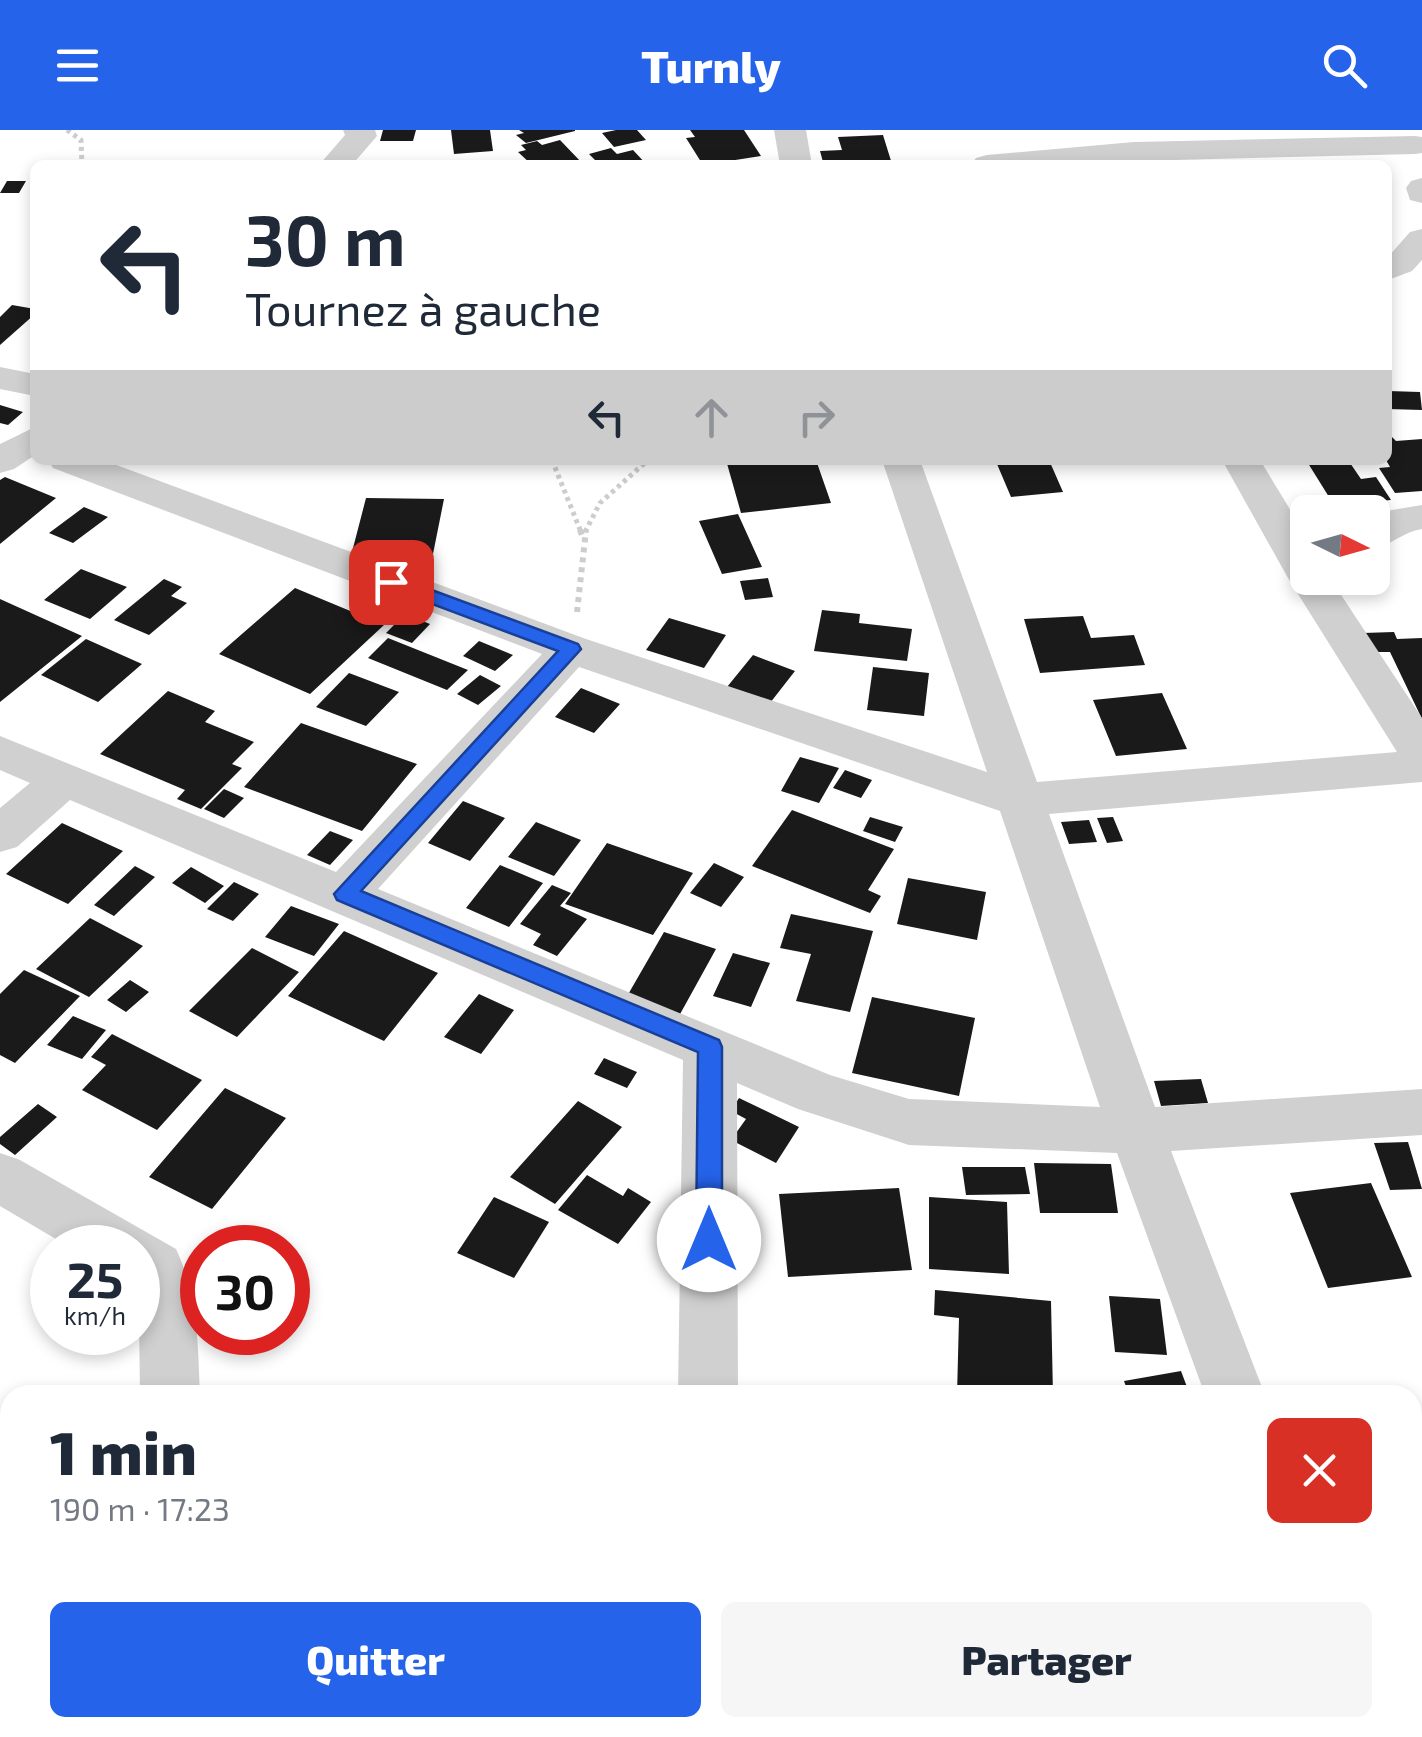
<!DOCTYPE html>
<html lang="fr">
<meta charset="utf-8">
<style>
:root{--surface:#fff;--page:#f6f6f7;--text:#1f2937;--muted:#747a83;--accent:#2563eb}
body{margin:0;font-family:"Exo 2",sans-serif;background:var(--page);color:var(--text);height:100vh;display:flex;flex-direction:column;font-size:38px;white-space:nowrap}
*{box-sizing:border-box;margin:0}
p{font-size:32px;color:var(--muted)}
.icon{flex:none;width:55px;height:55px;fill:none;stroke:currentColor;stroke-width:2;stroke-linecap:round;stroke-linejoin:round}
.map{position:relative;flex:1;overflow:hidden}
.side{position:absolute;left:0px;top:1255px;width:1422px;height:352px;display:flex;flex-direction:column;background:var(--surface);border-radius:30px 30px 0 0;box-shadow:0 5px 15px #0003}
.side>*{flex:none}
.top-card{position:absolute;left:30px;top:30px;width:1362px;height:305px;border-radius:15px;box-shadow:0 5px 15px #0003;background:#fff;color:var(--text);overflow:hidden}
.needle{width:65px;rotate:95deg}
.tools{position:absolute;left:1290px;top:365px;display:grid;gap:20px}
.tools a{display:grid;place-items:center;width:100px;height:100px;border-radius:15px;background:var(--surface);box-shadow:0 5px 15px #0003;font-size:50px}
.speed{position:absolute;left:30px;top:1095px;display:flex;gap:20px;font-size:50px;font-weight:700;text-align:center}
.speed>*{display:grid;place-content:center;width:130px;height:130px;border-radius:50%;background:var(--surface);box-shadow:0 5px 15px #0003;line-height:1}
.speed small{font-size:25px;font-weight:400}
.speed .limit{border:15px solid #d22;background:#fff;color:#111}
.pin{position:absolute;display:grid;place-items:center;width:85px;height:85px;color:#fff;margin:-42px;border-radius:20px;box-shadow:0 5px 15px #0006}
.me{position:absolute;width:110px;margin:-55px;rotate:0deg;stroke-linejoin:round;filter:drop-shadow(0 0 8px #0008)}
.turn{display:flex;align-items:center;gap:35px;height:210px;padding:0 50px;font-size:45px}
.turn .icon{width:130px;height:130px;stroke-width:2.5}
.turn b{display:block;font-size:70px;line-height:85px}
.lanes{display:flex;align-items:center;height:95px;padding:0 50px;background:#0003;justify-content:center;gap:50px;direction:ltr}
.lanes .off{opacity:.35}
.round{display:grid;place-items:center;flex:none;width:105px;height:105px;border-radius:15px;background:var(--page)}
.headline{display:flex;align-items:center;justify-content:space-between;height:170px;padding:0 50px}
h1{font-size:60px;font-weight:800;line-height:75px}
.action{display:flex;gap:20px;margin-top:auto;padding:20px 50px}
.action a{flex:1;height:115px;border-radius:15px;background:var(--accent);color:#fff;font-size:40px;font-weight:800;line-height:115px;text-align:center}
.action a+a{background:var(--page);color:var(--text)}
header{display:flex;justify-content:space-between;align-items:center;height:130px;padding:0 50px;background:var(--accent);color:#fff;font-size:45px;font-weight:800}
.map>svg:first-child{display:block}
</style>
<header><svg class="icon" aria-label="menu" viewBox="0 0 24 24"><path d="M4 6h16M4 12h16M4 18h16"/></svg>Turnly<svg class="icon" aria-label="search" viewBox="0 0 24 24"><circle cx="10" cy="10" r="6"/><path d="M15 15l6 6"/></svg></header>
<div class="map">
<svg width="1422" height="1607" viewBox="0 0 1422 1607">
<rect width="100%" height="100%" fill="#fff"/>
<path fill="#1a1a1a" d="M383,0H416L413,11H380Z
M451,0H490L493,21L454,24Z
M519,0H575V1L526,13L516,5L524,3Z
M616,0H637L646,10L614,17L602,3Z
M690,0H744L761,26L703,35L686,8L695,7Z
M883,5L892,34L823,32L820,21L842,20L838,7Z
M560,10L582,33L532,35L518,22L526,20L521,15L537,11L542,15Z
M611,18L617,24L633,20L647,35H584L596,31L589,24Z
M7,51H26L19,63H0Z
M12,175L35,179V184L0,215V187Z
M1388,261L1420,262L1422,280L1388,279Z
M0,275L23,282L8,295L0,293Z
M1388,303L1396,311L1422,309V361L1395,363L1379,338L1390,337L1386,330Z
M726,330H816L831,373L741,383Z
M1049,330L1063,362L1011,367L997,334Z
M1306,330H1348L1361,349L1376,347L1391,370L1334,375Z
M5,347L56,368L0,414V350Z
M366,368L444,369L433,424L352,422Z
M84,377L108,387L73,413L49,403Z
M738,384L762,437L722,444L699,391Z
M81,439L127,457L90,489L44,470Z
M768,448L773,467L745,470L740,451Z
M164,449L182,457L171,466L187,473L149,505L114,490Z
M295,458L384,495L310,564L219,524Z
M0,469L82,506L0,572Z
M822,480L860,484L859,493L912,499L907,531L814,521Z
M405,484L430,494L412,513L386,503Z
M1083,486L1091,508L1134,505L1145,535L1040,543L1024,489Z
M669,488L726,505L704,538L646,520Z
M1394,502L1397,509L1422,508V589L1390,522H1372L1363,503Z
M388,508L468,540L447,560L368,528Z
M86,509L142,534L98,572L41,545Z
M479,511L513,525L495,541L463,526Z
M753,525L795,541L770,573L727,557Z
M873,537L929,543L924,586L867,580Z
M349,543L399,562L366,596L316,577Z
M480,545L501,556L478,575L457,564Z
M581,558L620,574L594,603L555,587Z
M168,561L215,581L205,592L254,612L232,634L242,638L201,679L177,669L185,660L100,624Z
M1162,563L1187,619L1116,626L1093,570Z
M301,593L417,634L362,701L244,657Z
M800,627L839,638L819,673L781,661Z
M845,640L872,650L861,668L833,658Z
M224,659L244,668L224,688L204,679Z
M463,671L505,688L470,731L428,713Z
M792,680L894,719L868,760L881,766L870,783L752,736Z
M870,687L903,697L895,712L863,701Z
M1113,687L1123,711L1107,713L1097,688Z
M1089,690L1097,712L1069,714L1061,692Z
M536,692L581,710L554,746L508,727Z
M62,693L123,721L68,774L6,744Z
M330,701L353,710L330,735L307,725Z
M607,713L693,743L653,805L565,774Z
M714,733L744,747L721,777L690,763Z
M500,735L543,753L509,797L466,778Z
M135,736L155,747L114,786L94,775Z
M191,737L224,756L205,773L172,753Z
M908,748L986,762L977,810L897,794Z
M234,752L259,764L233,791L207,779Z
M552,755L571,763L560,776L587,789L557,826L533,815L541,804L520,794Z
M291,776L339,794L314,826L265,807Z
M791,784L873,801L850,882L796,871L811,824L780,818Z
M90,788L143,816L89,867L36,839Z
M344,801L438,843L384,911L288,866Z
M664,802L716,819L679,886L626,868Z
M252,818L299,842L237,907L189,881Z
M733,823L770,833L751,877L713,866Z
M24,840L80,866L15,933L0,925V864Z
M130,850L149,862L126,882L107,870Z
M479,864L514,880L481,924L444,907Z
M872,867L975,888L959,966L852,943Z
M73,886L106,900L82,929L47,915Z
M112,904L202,950L157,1000L82,960L106,935L91,927Z
M604,928L637,942L627,958L594,944Z
M1201,949L1208,973L1161,976L1154,951Z
M225,958L286,988L212,1079L149,1047Z
M739,968L799,997L776,1033L731,1010L746,989L731,981Z
M578,971L622,997L555,1074L510,1047Z
M38,974L57,987L15,1025L0,1014V1007Z
M1408,1012L1422,1059L1390,1060L1374,1013Z
M1034,1033L1111,1034L1118,1083H1040Z
M962,1037H1025L1030,1064L966,1065Z
M587,1045L623,1066L628,1058L651,1072L618,1114L558,1080Z
M1371,1053L1412,1147L1328,1158L1290,1063Z
M899,1058L912,1140L788,1147L779,1064Z
M494,1067L549,1092L514,1148L457,1123Z
M929,1067L1007,1072L1009,1144L929,1139Z
M935,1160L1051,1171L1053,1265H957L959,1188L934,1185Z
M1109,1166L1160,1169L1167,1225L1115,1222Z
M1181,1241L1190,1265H1129L1124,1251Z
M1422,1340V1385H1412V1341Z
M0,1394L10,1400V1459L0,1472Z
M1422,1519V1607H1398L1395,1598H1412V1520Z
M961,1598H1021V1607H961Z
M1222,1598H1293L1295,1607H1224Z"/>
<g fill="none" stroke-linecap="round" stroke-linejoin="round">
<path stroke="#cdcdcd" stroke-width="5" stroke-dasharray="4 4" stroke-linecap="butt" d="M67,0L81,10L82,35
M552,330L581,402
M585,402L600,373L648,330"/>
<path stroke="#cdcdcd" stroke-width="6" stroke-dasharray="5 5" stroke-linecap="butt" d="M580,400L583,408
M577,482L586,400"/>
<path fill="#d0d0d0" fill-rule="evenodd" d="M343,0H375L377,6L352,35H319L345,5Z
M774,0H806L812,35H780Z
M1415,6L1422,7V23L1415,24L971,35L976,28L987,25L1134,12Z
M1422,48V73L1410,70L1406,58L1411,51Z
M1422,99V130L1412,141L1388,150V127L1410,102Z
M0,237L35,244V266L0,259Z
M35,297V325L14,339L0,343V314Z
M48,330H103L586,509L987,642L882,330H920L1037,652L1397,622L1288,448L1222,330H1260L1308,409V448H1330L1422,588V652L1049,684L1155,977L1422,959V1005L1171,1021L1265,1265H1205L1117,1023L909,1015L798,979L737,953L738,1265H678L683,930L70,670L17,717L0,722V678L30,653L0,640V606L336,742L542,524L53,338ZM579,537L1000,681L1100,977L909,969L830,945L378,759Z
M1422,375V399C1403,402 1391,415 1372,420V387L1380,382Z
M0,1023L20,1030L176,1119C198,1165 198,1215 200,1265H140L138,1118H71L0,1076Z
M10,1535V1598H31L22,1607H0V1539Z
M673,1598H741V1607H673Z
M1324,1598H1393L1396,1607H1327Z"/>
</g>
<path fill="#2563eb" stroke="#184099" stroke-width="2.5" d="M391,445L578,514L581,519L361,761L719,910L722,917V1110L718,1118L709,1122L700,1118L696,1110L698,922L337,770L334,764L558,521L384,456V447Z"/>
</svg>
<div class="tools">
<a><svg class="needle" viewBox="-14 -14 28 28"><path d="M0-13l5 13h-10z" fill="#e53935"/><path d="M0 13l5-13h-10z" fill="#747a83"/></svg></a>
</div>
<div class="speed"><div>25<small>km/h</small></div><div class="limit">30</div></div>
<div class="pin" style="left:391px;top:452px;background:#d93025"><svg class="icon" aria-label="arrive" viewBox="0 0 24 24"><path d="M6 21V4h12l-3 4 3 4H6"/></svg></div>
<svg class="me" style="left:709px;top:1110px" viewBox="-20 -20 40 40"><circle r="19" fill="#fff"/><path d="M0-13L10 11 0 6-10 11z" fill="#2563eb"/></svg>
<div class="top-card">
<div class="turn"><svg class="icon" aria-label="left" viewBox="0 0 24 24"><path d="M17 20v-9H6M10 6l-5 5 5 5"/></svg><div><b>30 m</b>Tournez à gauche</div></div>
<div class="lanes"><svg class="icon" aria-label="left" viewBox="0 0 24 24"><path d="M17 20v-9H6M10 6l-5 5 5 5"/></svg><svg class="icon off" aria-label="ahead" viewBox="0 0 24 24"><path d="M12 20V5M6 11l6-6 6 6"/></svg><svg class="icon off" aria-label="right" viewBox="0 0 24 24"><path d="M7 20v-9h11M14 6l5 5-5 5"/></svg></div>
</div>
<section class="side">
<div class="headline"><div><h1>1 min</h1><p>190 m · 17:23</p></div><a class="round" style="background:#d93025;color:#fff"><svg class="icon" aria-label="close" viewBox="0 0 24 24"><path d="M6 6l12 12M18 6L6 18"/></svg></a></div>
<div class="action"><a>Quitter</a><a>Partager</a></div>
</section>
</div>
